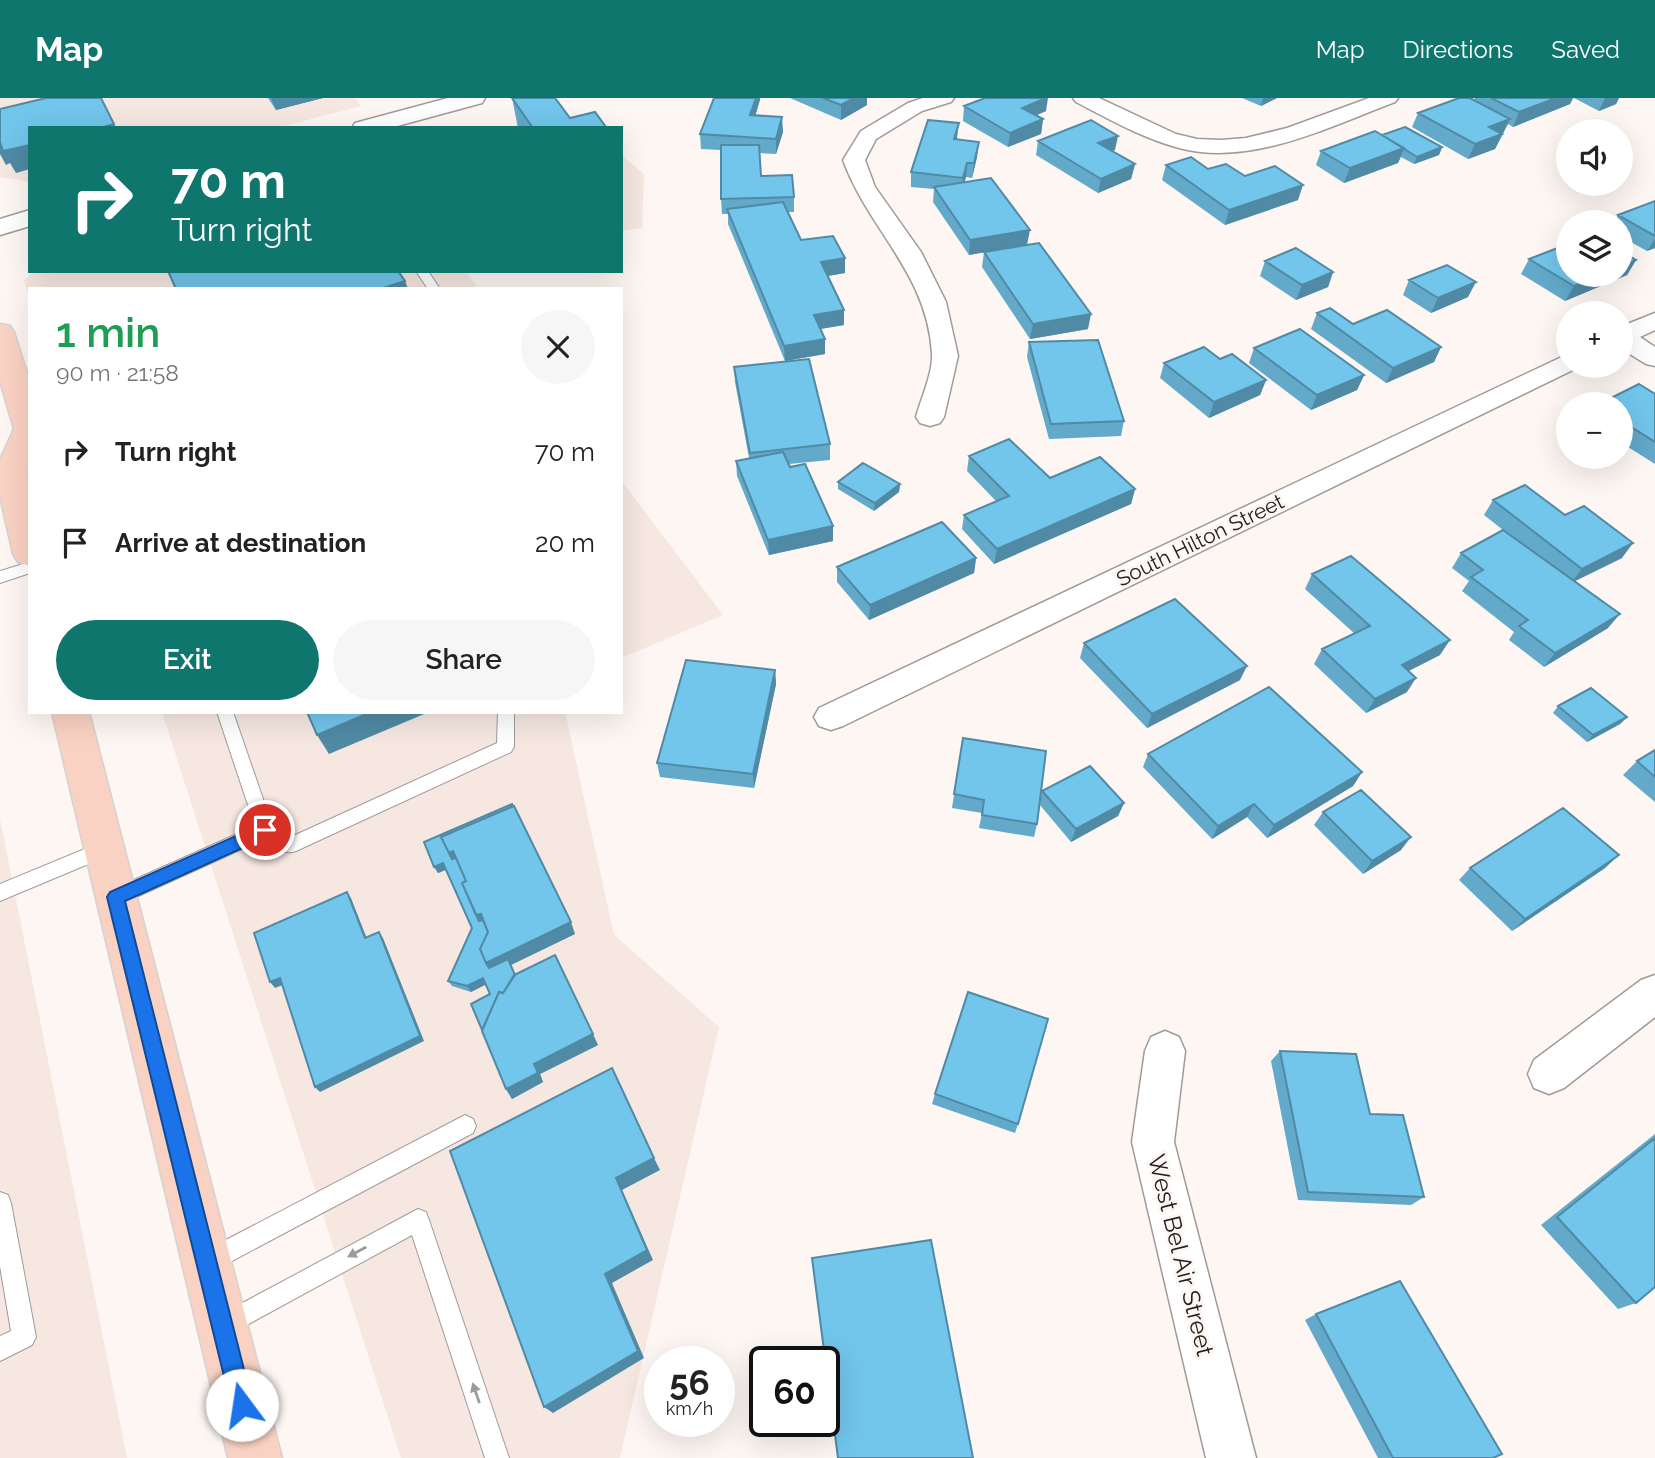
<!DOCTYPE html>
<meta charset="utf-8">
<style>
:root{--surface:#fff;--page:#f6f6f6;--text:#222;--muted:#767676;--accent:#0f766e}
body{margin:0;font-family:Raleway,sans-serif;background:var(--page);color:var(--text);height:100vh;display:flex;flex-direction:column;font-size:26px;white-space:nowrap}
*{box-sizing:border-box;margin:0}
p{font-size:23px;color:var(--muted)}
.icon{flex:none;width:38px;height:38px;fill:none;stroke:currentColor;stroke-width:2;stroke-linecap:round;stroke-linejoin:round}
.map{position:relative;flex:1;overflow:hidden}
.side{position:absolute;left:28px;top:189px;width:595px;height:427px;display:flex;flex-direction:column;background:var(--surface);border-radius:0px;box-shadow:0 7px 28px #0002}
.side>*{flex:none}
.top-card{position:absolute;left:28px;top:28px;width:595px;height:147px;border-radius:0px;box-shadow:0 7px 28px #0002;background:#0f766e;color:#fff;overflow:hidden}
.buttons{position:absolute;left:1556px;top:21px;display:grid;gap:14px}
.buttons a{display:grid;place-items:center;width:77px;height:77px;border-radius:50%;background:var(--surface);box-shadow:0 7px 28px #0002;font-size:35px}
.speed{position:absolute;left:644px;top:1248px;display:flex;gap:14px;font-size:35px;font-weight:700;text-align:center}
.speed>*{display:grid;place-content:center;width:91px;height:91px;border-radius:50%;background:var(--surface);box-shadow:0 7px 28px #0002;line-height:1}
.speed small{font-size:18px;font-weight:400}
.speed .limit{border:4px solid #111;border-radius:10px;background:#fff;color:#111}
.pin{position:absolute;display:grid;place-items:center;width:60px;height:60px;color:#fff;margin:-30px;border:4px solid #fff;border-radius:50%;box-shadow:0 2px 7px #0007}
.me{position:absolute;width:77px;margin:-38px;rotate:346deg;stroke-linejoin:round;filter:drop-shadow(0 0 5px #0008)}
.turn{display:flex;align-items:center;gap:24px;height:147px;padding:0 28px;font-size:32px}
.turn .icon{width:91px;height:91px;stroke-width:2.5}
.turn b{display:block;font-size:49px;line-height:60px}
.round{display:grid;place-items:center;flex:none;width:74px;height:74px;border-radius:37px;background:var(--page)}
.head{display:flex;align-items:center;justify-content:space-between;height:119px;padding:0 28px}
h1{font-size:42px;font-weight:600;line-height:52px;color:#1e9e55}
.action{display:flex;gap:14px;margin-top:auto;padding:14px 28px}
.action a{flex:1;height:80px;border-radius:42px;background:var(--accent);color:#fff;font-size:28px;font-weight:600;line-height:80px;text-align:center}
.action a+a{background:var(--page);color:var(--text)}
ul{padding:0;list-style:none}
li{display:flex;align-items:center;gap:21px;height:91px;padding:0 28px}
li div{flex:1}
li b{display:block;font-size:26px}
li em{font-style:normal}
header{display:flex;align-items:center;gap:42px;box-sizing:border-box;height:98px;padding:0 35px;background:var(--accent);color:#fff}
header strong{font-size:33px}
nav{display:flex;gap:38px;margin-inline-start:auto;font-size:24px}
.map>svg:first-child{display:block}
</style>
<header>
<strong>Map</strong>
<nav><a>Map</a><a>Directions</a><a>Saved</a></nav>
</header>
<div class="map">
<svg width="1655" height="1360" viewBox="0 0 1655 1360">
<rect width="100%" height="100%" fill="#fdf6f3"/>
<path fill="#f6e7e1" d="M0,0H355L361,8L276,30H30V84L0,79Z
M621,57L644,76L642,130L621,133Z
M33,173H466L478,191H30V202L24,183Z
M621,382L723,517L621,560Z
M162,614H565L614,837L719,929L620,1360H401Z
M0,721L127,1360H0Z"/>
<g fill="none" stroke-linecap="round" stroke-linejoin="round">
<g stroke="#a19a98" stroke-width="2">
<path id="service" d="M416,173H428L440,191H428Z
M30,464V475L0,485V473Z
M217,614H233L272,727L291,739L497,645L498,614H514V649L511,654L296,753C284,758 274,747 264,741L123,805L116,807L109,805L107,799L109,793L255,728Z
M104,743L110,745L113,751L110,757L0,803V786Z
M465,1017L473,1021L476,1028L473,1035L215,1172L207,1175L199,1172L196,1164L199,1156Z
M0,1094L8,1097L11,1105L36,1239L32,1247L0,1263V1238L11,1233L0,1168Z
M418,1111L426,1114L429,1122L509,1360H485L412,1137L234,1234L226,1238L218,1234L214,1226L218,1218Z"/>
</g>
<g stroke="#a19a98" stroke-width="3">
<path id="minor" d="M923,0H954L951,4L922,13L876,41L865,62L875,89L921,154L946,204L958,258L944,319L940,325L930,328L920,325L916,319C921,300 933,275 932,256C928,176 868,131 843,62L861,33L908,5Z
M1073,0H1099L1176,36L1197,41L1221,42L1246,40L1287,30L1369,0H1398L1395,4C1328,29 1252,69 1179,50C1142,40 1109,21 1076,4Z
M1655,215V232L1640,239L1655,249V268L1646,266L1620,250V229Z
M1568,256V268H1578L1577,270L843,628L831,632L819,628L814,619L819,610Z
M1655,877V919L1564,990L1549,996L1534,990L1528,976L1534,962L1641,882Z
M1165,933L1179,939L1185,953L1174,1044L1256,1360H1206L1132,1044L1145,953L1151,939Z"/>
</g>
<g stroke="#a19a98" stroke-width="3">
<path id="secondary" d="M448,0H485L482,5L390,30H352L355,25Z
M30,112V128L0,137V121Z"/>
</g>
<g stroke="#d3d3d2" stroke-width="3">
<path id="primary" d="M0,226L10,228L14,234L30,285V364L26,374L30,390V468L18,464L13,456L0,398V362L14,331L0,283Z
M52,614H89L282,1360H228Z"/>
</g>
<use href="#service" fill="#fff" fill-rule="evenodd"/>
<use href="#minor" fill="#fff" fill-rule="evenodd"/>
<use href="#secondary" fill="#fff" fill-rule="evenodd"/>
<use href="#primary" fill="#fad2c3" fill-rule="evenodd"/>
</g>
<path fill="#62a9ca" d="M268,0H323L276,12Z
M512,0L570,20L606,30H518Z
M714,0H760L755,18L783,34L776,56L760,55L761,78L794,99V114H788L801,142L845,160V175L828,178L844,227L820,231L825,241V256L785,263L728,126V116H722L721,101V52L701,51L700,36Z
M790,0H867V7L841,22Z
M1242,0H1277L1261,8Z
M1475,0H1573L1570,6L1513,29L1508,26L1495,51L1468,61L1412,29L1418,15L1474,2Z
M1574,0H1619L1616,6L1599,13Z
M964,8L1046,13L1037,17L1043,21L1041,36L1008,49L963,23Z
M1382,37L1442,49L1439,57L1414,66L1401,59L1398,65L1344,85L1316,67L1321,53Z
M957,42L977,59L972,80L966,79L964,84L1027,147L1088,231L1030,241L982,169L984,154L969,157L933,104L934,91L911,89V74Z
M1038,43L1115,52L1112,53L1135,66L1131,81L1098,95L1036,57Z
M1166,67L1208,71L1245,78L1298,102L1225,127L1162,82Z
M1655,103V150L1647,153L1620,138V124H1614L1618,117Z
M1529,161L1636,162L1627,177L1565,203L1521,176Z
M1265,163L1333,174L1328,189L1296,202L1260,178Z
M1409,182L1468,199L1431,215L1403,197Z
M1317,215L1353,226L1441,249L1434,264L1386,285L1311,231Z
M1029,244L1124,323L1121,338L1049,341L1027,259Z
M1254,250L1364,277L1357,292L1311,312L1249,265Z
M1220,261L1266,282L1260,297L1209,320L1160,280L1164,265Z
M734,269L830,346V362L789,366L833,428V443L769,457L737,378L736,363L749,360L735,284Z
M1655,296V366L1620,344V306Z
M969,358L1050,380L1135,391L1131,406L994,466L962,431L964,417L996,403L967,373Z
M838,384L900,386L899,394L874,413L838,391Z
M1493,402L1622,460L1575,483L1608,530L1544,569L1509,542L1514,534L1462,493L1469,483L1452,470L1461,455L1503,432L1484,417Z
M976,460L974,475L869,522L837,484V469Z
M1312,476L1440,557L1408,573L1407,594L1366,615L1314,566L1322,551L1354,535L1305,491Z
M1084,545L1240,582L1147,630L1080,560Z
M775,572L776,586L754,690L660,679L657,665Z
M1558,608L1627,619L1620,626L1587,644L1553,615Z
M963,640L1041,699L1042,693L1124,705L1118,718L1071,744L1040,707L1037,726L1034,739L979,730L982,715L952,710Z
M1655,652V704L1623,677L1637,663Z
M1148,656L1362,674L1353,688L1267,740L1247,719L1212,741L1143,669Z
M1323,714L1401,752L1363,776L1314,727Z
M424,744L575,836L511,867L515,876L598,947L540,976L543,984L512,1001L506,991L490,896L486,886L471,894L452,888L448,883L472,830L446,772L438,775Z
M1470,770H1605L1512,833L1459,782Z
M1280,953L1370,1016L1424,1099L1411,1107L1298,1102L1271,963Z
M935,996L1018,1026L1015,1035L932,1006Z
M1655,1036V1189L1636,1205L1618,1211L1541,1127Z
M1316,1216L1493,1360H1378L1305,1222Z"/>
<path fill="#508aa4" d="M271,0H323L276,12Z
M756,0H760V2L751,32L750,17Z
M854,0H867V7L841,22V7Z
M1046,0H1048L1046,13L1020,24L1022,10Z
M1263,0H1277L1261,8Z
M1556,0H1573L1570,6L1513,29L1519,14Z
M1605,0H1619L1616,6L1599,13Z
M782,19L783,34L776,56V41Z
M1043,21L1041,36L1008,49L1010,35Z
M1510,21L1495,51L1468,61L1475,46L1489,29Z
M959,25L957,40L953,56L954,41Z
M114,26L116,30H100Z
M1118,38L1115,52L1096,60L1098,45Z
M0,44L30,47V71L16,75L10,65L6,67L0,56Z
M979,44L977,59L972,80L974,65Z
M1442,49L1439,57L1414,66L1417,59Z
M1404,50L1398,65L1344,85L1350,70Z
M967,65L966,79L962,94L963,80Z
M1135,66L1131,81L1098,95L1101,81Z
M1303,87L1298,102L1225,127L1229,112Z
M1030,132L1027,147L969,157L970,142Z
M1655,141V150L1647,153Z
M845,160V175L821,179V164Z
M1636,162L1627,177L1565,203L1574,188L1602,177H1620V169Z
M1333,174L1328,189L1296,202L1302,187Z
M405,183L408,191H380Z
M1476,184L1468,199L1431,215L1438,200Z
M844,212V227L814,232V217Z
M1091,216L1088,231L1030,241L1033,226Z
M825,241V256L785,263L784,248Z
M1441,249L1434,264L1386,285L1393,270Z
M1364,277L1357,292L1311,312L1317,297Z
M1266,282L1260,297L1209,320L1214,304Z
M900,386L899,394L874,413L875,405Z
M1135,391L1131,406L994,466L997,451Z
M833,428V443L769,457L768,442Z
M1633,445L1622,460L1571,485L1582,471Z
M976,460L974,475L869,522L870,507Z
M1620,516L1608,530L1544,569L1555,555Z
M1450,542L1440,557L1393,581L1402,567Z
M1247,568L1240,582L1147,630L1152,616Z
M775,572L776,586L754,690L753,676Z
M1416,580L1407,594L1366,615L1375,601Z
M371,614H429L329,656L317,637Z
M1627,619L1620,626L1587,644L1593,637Z
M1362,674L1353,688L1267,740L1274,727Z
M1124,705L1118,718L1071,744L1076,731Z
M1254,706L1247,719L1212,741L1218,728Z
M1411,739L1401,752L1363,776L1372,763Z
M444,746L453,753L481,816L571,824L575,836L492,876L486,865L483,829Z
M1619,757L1605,770L1512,833L1525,821Z
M443,765L447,771L438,775L434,769Z
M347,794L351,800L369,846L365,840Z
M379,834L383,840L424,943L320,994L315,989Z
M280,880L285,886L275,890L270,884Z
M483,880L487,886L471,894L467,888Z
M593,936L598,947L540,976L543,984L512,1001L506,991L534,966Z
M654,1060L660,1072L622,1092L653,1162L612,1185L644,1260L553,1315L544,1309L616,1080Z"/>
<path fill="#72c5eb" stroke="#508aa4" stroke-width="2" d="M46,0H101L114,26L100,30H30V47L3,53L0,44V11Z
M512,0H555L570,20L595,14L606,29L533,30Z
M714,0H756L750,17L782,19L776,41L700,36Z
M823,0H854L841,7Z
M985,0H1046L1022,10L1043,21L1010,35L964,8Z
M1459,0H1470L1510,21L1489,29L1502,36L1475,46L1418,15Z
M1491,0H1556L1519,14Z
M928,22L959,25L954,41L979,44L974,65H967L963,80L911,74Z
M1091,22L1118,38L1098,45L1135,66L1101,81L1038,43Z
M1405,29L1442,49L1417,59L1382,37Z
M1375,33L1404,50L1350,70L1321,53Z
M721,47H759L761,78L792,77L794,99L721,101Z
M1191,59L1208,71L1226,66L1245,78L1275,68L1303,87L1229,112L1166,67Z
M991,80L1030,132L970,142L934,89Z
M1655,103V138L1618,117Z
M783,104L801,142L833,138L845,160L821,164L844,212L814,217L825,241L784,248L727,111Z
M1039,145L1091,216L1033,226L984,154Z
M1568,146V177H1602L1574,188L1529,161Z
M1296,150L1333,174L1302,187L1265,163Z
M1620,153L1636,162L1620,169Z
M1447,167L1476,184L1438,200L1409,182Z
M168,173H398L405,183L380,191H176Z
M1330,210L1353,226L1387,212L1441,249L1393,270L1317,215Z
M1300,231L1364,277L1317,297L1254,250Z
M1098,242L1124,323L1051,326L1029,244Z
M1204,249L1220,261L1232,256L1266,282L1214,304L1164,265Z
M809,261L830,346L750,355L734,269Z
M1639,286L1655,296V344L1620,322V306H1599Z
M1009,341L1050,380L1100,359L1135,391L997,451L964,417L1009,398L969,358Z
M783,354L790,369L805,366L833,428L768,442L736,363Z
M863,365L900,386L875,405L838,384Z
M1525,387L1565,417L1584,408L1633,445L1582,471L1493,402Z
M942,424L976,460L870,507L837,469Z
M1503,432L1620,516L1555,555L1519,528L1528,522L1471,479L1483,472L1461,455Z
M1351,458L1450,542L1402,567L1416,580L1375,601L1322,551L1370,528L1312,476Z
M1175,501L1247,568L1152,616L1084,545Z
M686,562L775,572L753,676L657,665Z
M1269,589L1362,674L1274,727L1254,706L1218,728L1148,656Z
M1591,590L1627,619L1593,637L1558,608Z
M307,614H371L317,637Z
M963,640L1046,653L1037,726L982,717L984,702L954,696Z
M1655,652V679L1637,663Z
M1090,668L1124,705L1076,731L1042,693Z
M1361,692L1411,739L1372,763L1323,714Z
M512,706L513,708L441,739L452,761L456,760L466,783L462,785L479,823L483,822L488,834L480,851L486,865L489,870L508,861L515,877L503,895L499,894L482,932L471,906L490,896L483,880L467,888L448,883L472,830L443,765L434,769L424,744Z
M514,708L571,824L486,865L480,851L488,834L481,816L476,817L462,785L466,783L453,753L449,755L441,739Z
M1563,710L1619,757L1525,821L1470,770Z
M347,794L365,840L379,834L420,938L315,989L280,880L270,884L254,835Z
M555,857L593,936L534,966L538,975L506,991L482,933L499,894L503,895L514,877Z
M968,894L1048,921L1018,1026L935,996Z
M1280,953L1356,956L1370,1016L1403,1017L1424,1099L1308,1094Z
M612,970L654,1060L616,1080L647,1152L605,1176L638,1253L544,1309L450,1053Z
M1655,1040V1189L1636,1205L1557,1119Z
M931,1142L973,1360H838L812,1160Z
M1400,1183L1502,1356L1493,1360H1393L1316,1216Z"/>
<defs><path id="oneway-solid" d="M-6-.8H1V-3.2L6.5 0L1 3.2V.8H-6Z" transform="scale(1.75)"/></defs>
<g fill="#9c9b9b">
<use href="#oneway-solid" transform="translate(357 1154) rotate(152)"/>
<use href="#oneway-solid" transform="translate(476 1295) rotate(-109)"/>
</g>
<path fill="#1a73e8" stroke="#114b97" stroke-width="2" d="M265,725L271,727L273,732L271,737L125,803L253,1307L250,1315L242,1318L234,1315L231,1307L107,799L110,794Z"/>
<g text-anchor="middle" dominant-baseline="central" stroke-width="6" stroke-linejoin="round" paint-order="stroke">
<g font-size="21" fill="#232120" stroke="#fdf6f3">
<text transform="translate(1200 442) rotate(-26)">South Hilton Street</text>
</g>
<g font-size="24" fill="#232120" stroke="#fdf6f3">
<text transform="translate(1181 1157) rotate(76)">West Bel Air Street</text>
</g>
</g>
</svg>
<div class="buttons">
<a><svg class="icon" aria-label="sound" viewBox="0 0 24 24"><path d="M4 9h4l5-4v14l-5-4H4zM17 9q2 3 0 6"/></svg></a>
<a><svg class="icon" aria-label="layers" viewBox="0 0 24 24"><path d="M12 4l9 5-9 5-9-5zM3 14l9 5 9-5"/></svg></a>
<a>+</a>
<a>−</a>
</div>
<div class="speed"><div>56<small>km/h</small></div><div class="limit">60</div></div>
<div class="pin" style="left:265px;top:732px;background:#d93025"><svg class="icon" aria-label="arrive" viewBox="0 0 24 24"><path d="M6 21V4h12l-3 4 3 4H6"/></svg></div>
<svg class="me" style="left:242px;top:1307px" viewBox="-20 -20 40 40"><circle r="19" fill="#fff"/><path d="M0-13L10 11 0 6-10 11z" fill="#1a73e8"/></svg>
<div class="top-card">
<div class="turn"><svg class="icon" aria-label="right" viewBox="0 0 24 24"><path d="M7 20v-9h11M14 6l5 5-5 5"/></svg><div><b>70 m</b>Turn right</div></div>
</div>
<section class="side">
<div class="head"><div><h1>1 min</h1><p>90 m · 21:58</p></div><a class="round"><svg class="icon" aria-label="close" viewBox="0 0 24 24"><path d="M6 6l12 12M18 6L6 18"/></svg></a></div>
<ul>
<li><svg class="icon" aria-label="right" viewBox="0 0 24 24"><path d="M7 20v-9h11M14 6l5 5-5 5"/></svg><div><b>Turn right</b></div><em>70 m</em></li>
<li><svg class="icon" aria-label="arrive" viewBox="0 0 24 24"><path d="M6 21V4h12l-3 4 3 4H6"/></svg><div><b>Arrive at destination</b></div><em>20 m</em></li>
</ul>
<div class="action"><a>Exit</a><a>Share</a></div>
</section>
</div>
